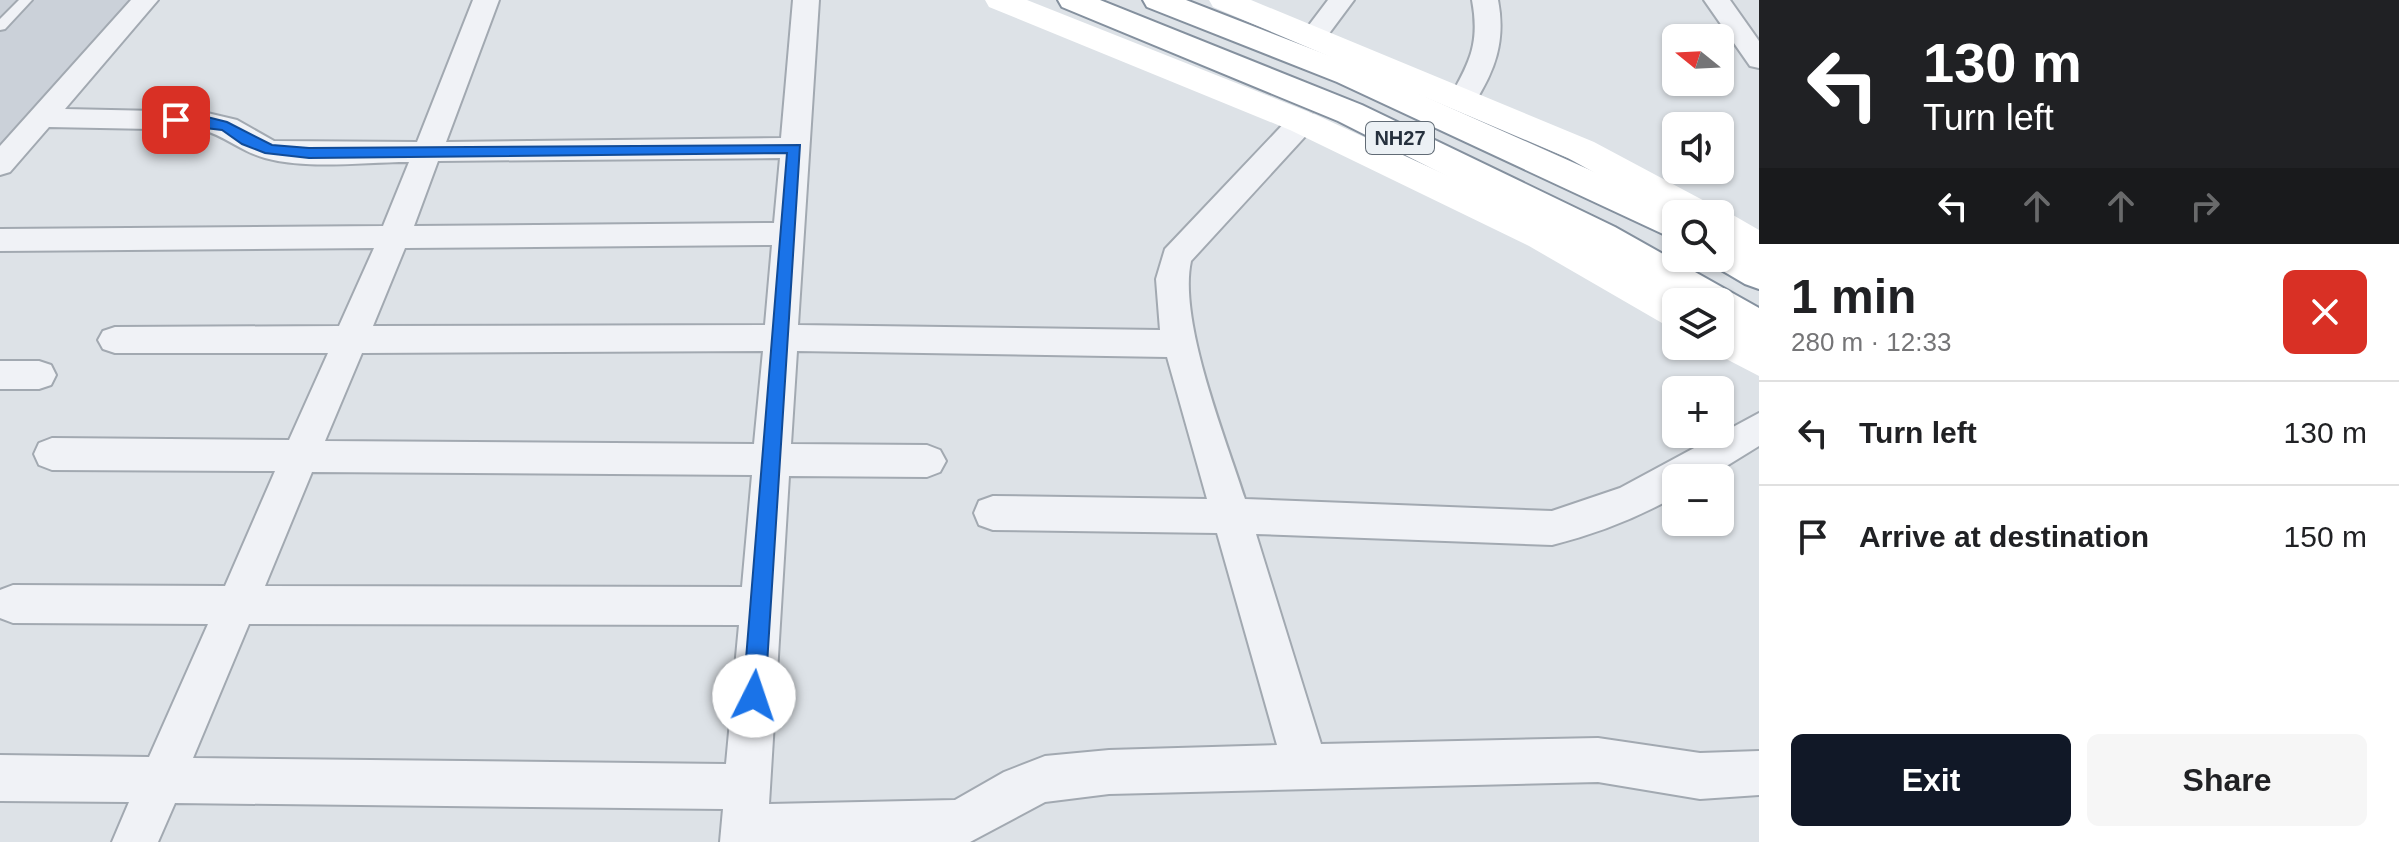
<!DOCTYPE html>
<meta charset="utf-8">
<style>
:root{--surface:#fff;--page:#f6f6f6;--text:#202124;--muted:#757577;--line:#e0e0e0;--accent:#111827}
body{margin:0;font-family:Arial,sans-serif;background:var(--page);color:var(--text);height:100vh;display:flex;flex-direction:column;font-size:30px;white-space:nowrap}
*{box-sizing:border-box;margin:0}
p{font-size:26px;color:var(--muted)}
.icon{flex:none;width:44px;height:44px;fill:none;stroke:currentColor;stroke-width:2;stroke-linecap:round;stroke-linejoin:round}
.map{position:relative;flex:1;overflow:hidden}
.panel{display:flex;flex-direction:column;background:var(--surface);width:640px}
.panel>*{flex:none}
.guide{background:#202124;color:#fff;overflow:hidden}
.needle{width:52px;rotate:288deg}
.controls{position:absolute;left:1662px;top:24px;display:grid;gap:16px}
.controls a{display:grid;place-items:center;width:72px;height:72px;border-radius:12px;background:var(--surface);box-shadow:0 2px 6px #0004;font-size:40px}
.pin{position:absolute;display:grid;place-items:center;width:68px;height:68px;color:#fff;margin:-34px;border-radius:16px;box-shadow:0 4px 12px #0006}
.me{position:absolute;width:88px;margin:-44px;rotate:4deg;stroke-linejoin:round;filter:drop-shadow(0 0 6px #0008)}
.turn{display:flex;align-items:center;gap:28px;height:168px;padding:0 32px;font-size:36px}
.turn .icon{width:104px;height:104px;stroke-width:2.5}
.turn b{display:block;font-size:56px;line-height:68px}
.lanes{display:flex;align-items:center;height:76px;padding:0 32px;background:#0003;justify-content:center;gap:40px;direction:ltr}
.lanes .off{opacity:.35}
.round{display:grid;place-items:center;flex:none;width:84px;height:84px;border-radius:12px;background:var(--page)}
.headline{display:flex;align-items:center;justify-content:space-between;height:136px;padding:0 32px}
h1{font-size:48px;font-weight:700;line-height:60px}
.primary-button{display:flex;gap:16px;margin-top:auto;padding:16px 32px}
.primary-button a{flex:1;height:92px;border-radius:12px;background:var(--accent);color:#fff;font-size:32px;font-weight:700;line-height:92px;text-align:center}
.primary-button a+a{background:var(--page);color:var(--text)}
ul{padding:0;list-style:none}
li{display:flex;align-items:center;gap:24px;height:104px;padding:0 32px;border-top:2px solid var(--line)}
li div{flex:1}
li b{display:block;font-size:30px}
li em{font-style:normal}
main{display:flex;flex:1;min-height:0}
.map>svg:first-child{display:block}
</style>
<main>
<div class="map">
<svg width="1759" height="842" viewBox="0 0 1759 842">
<rect width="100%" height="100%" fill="#dde2e7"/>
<path fill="#cbd1d9" d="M0,0H145L0,164Z"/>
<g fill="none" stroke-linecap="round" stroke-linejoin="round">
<g stroke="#a2a9b1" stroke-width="4">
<path id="lane" d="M19,0H32L5,29L0,30V19Z"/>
</g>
<g stroke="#a2a9b1" stroke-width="4">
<path id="street" d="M131,0H158L65,109L203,112L237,120L274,141L417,142L473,0H499L446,142L781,138L793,0H819L798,325L1160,330L1156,279L1165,249L1292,115L1302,113L1312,115L1316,122L1312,129L1191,261C1178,321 1226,439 1245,499L1552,511L1620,488L1759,413V446L1707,478H1676V496C1637,518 1596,534 1552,545L1256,534L1321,744L1598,738L1700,753L1759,751V795L1700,799L1598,782L1109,794L1045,802L970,842H720L723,809L175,803L158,842H112L129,802L0,801V755L149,757L208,624L13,623L0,618V590L13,585L225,586L275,471L52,470L39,465L34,454L39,443L52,438L289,440L328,353H115L103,349L98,340L103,331L115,327L339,326L374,248L0,251V229L383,226L409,162C363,162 309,170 265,158C242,152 225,136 203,130L49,127L10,172L0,175V146ZM780,158L774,223L414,226L438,161ZM772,245L765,325L373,326L405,248ZM763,351L754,444L325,441L362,353ZM797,351L1167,357L1207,499L993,496L979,501L974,513L979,525L993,530L1217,533L1277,745L1109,750L1045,756L1004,772L955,800L769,804L789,476L927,477L940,472L946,461L940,450L927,445L791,444ZM312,472L752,475L742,587L265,586ZM249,624L739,625L726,764L193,758Z
M1328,0H1354L1322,43H1304L1300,37Z
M1472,0H1498C1506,41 1495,71 1473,105L1463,108L1453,105L1449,99C1470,62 1480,43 1472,0Z
M1704,0H1730L1759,41V68L1750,66Z
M0,361H39L51,365L56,375L51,385L39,389H0Z"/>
</g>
<g stroke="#84909e" stroke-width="4">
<path id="highway" d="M1058,0H1100L1362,105L1615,227L1759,308V344L1720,324V302H1681L1587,247L1338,121L1062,7Z
M1143,0H1186L1361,68L1664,203L1685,214H1676V240L1337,82L1147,7Z
M1720,237L1759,256V289L1745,284L1706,261L1705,258H1720Z"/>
</g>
<use href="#lane" fill="#f0f2f6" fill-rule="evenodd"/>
<use href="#street" fill="#f0f2f6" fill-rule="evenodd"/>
<path fill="#fff" fill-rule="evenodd" d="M985,0H1027L1314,114L1557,226L1691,302H1676V328L1662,323L1529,246L1290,130L989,7Z
M1209,0H1251L1594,142L1712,205L1717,212L1733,215L1759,230V261L1720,242V214H1676V218L1568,158L1213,7Z
M1720,321L1759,339V376L1705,348L1704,346H1720Z"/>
<use href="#highway" fill="#fff" fill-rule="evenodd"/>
</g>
<path fill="#1a73e8" stroke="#114b97" stroke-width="2" d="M176,116H203L227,122L272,145L309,148L800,145L765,696L762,704L754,707L746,704L743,696L787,153L309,158L265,153L242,144L222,130L171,124L168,120Z"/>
<g text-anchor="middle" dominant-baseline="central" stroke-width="6" stroke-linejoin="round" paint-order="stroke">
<rect fill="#ecf1f5" stroke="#616b75" stroke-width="2" x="1366" y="122" width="68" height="32" rx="6"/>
<g font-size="20" font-weight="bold" fill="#26313e">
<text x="1400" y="138">NH27</text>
</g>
</g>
</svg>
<div class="controls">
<a><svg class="needle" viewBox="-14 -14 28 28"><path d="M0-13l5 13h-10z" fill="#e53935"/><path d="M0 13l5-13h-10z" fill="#757577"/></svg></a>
<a><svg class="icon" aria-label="sound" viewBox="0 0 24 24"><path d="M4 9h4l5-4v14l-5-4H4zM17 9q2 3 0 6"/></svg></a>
<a><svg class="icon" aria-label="search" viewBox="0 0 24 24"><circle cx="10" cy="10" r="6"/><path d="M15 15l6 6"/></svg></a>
<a><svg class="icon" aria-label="layers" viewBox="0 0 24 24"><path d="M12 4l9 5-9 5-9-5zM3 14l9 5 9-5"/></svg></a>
<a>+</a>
<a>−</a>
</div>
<div class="pin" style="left:176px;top:120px;background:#d93025"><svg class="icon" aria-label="arrive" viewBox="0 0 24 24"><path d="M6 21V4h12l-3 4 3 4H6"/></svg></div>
<svg class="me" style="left:754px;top:696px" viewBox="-20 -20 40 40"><circle r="19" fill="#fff"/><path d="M0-13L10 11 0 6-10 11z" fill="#1a73e8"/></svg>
</div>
<section class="panel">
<div class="guide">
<div class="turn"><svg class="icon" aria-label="left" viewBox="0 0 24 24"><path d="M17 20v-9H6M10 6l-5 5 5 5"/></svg><div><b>130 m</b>Turn left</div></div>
<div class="lanes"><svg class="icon" aria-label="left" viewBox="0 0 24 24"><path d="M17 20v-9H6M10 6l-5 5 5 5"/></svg><svg class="icon off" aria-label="ahead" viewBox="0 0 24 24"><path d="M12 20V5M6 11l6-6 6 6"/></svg><svg class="icon off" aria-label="ahead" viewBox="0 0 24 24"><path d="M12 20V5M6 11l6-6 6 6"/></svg><svg class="icon off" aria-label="right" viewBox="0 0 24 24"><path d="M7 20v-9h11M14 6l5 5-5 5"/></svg></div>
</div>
<div class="headline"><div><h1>1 min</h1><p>280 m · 12:33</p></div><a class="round" style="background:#d93025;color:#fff"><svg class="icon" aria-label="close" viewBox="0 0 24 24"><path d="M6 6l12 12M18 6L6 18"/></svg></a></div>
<ul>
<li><svg class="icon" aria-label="left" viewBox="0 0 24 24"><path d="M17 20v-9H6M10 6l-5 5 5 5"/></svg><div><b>Turn left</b></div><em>130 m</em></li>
<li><svg class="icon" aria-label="arrive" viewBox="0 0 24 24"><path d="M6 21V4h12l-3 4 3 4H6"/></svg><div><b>Arrive at destination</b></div><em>150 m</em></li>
</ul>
<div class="primary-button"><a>Exit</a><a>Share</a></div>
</section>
</main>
